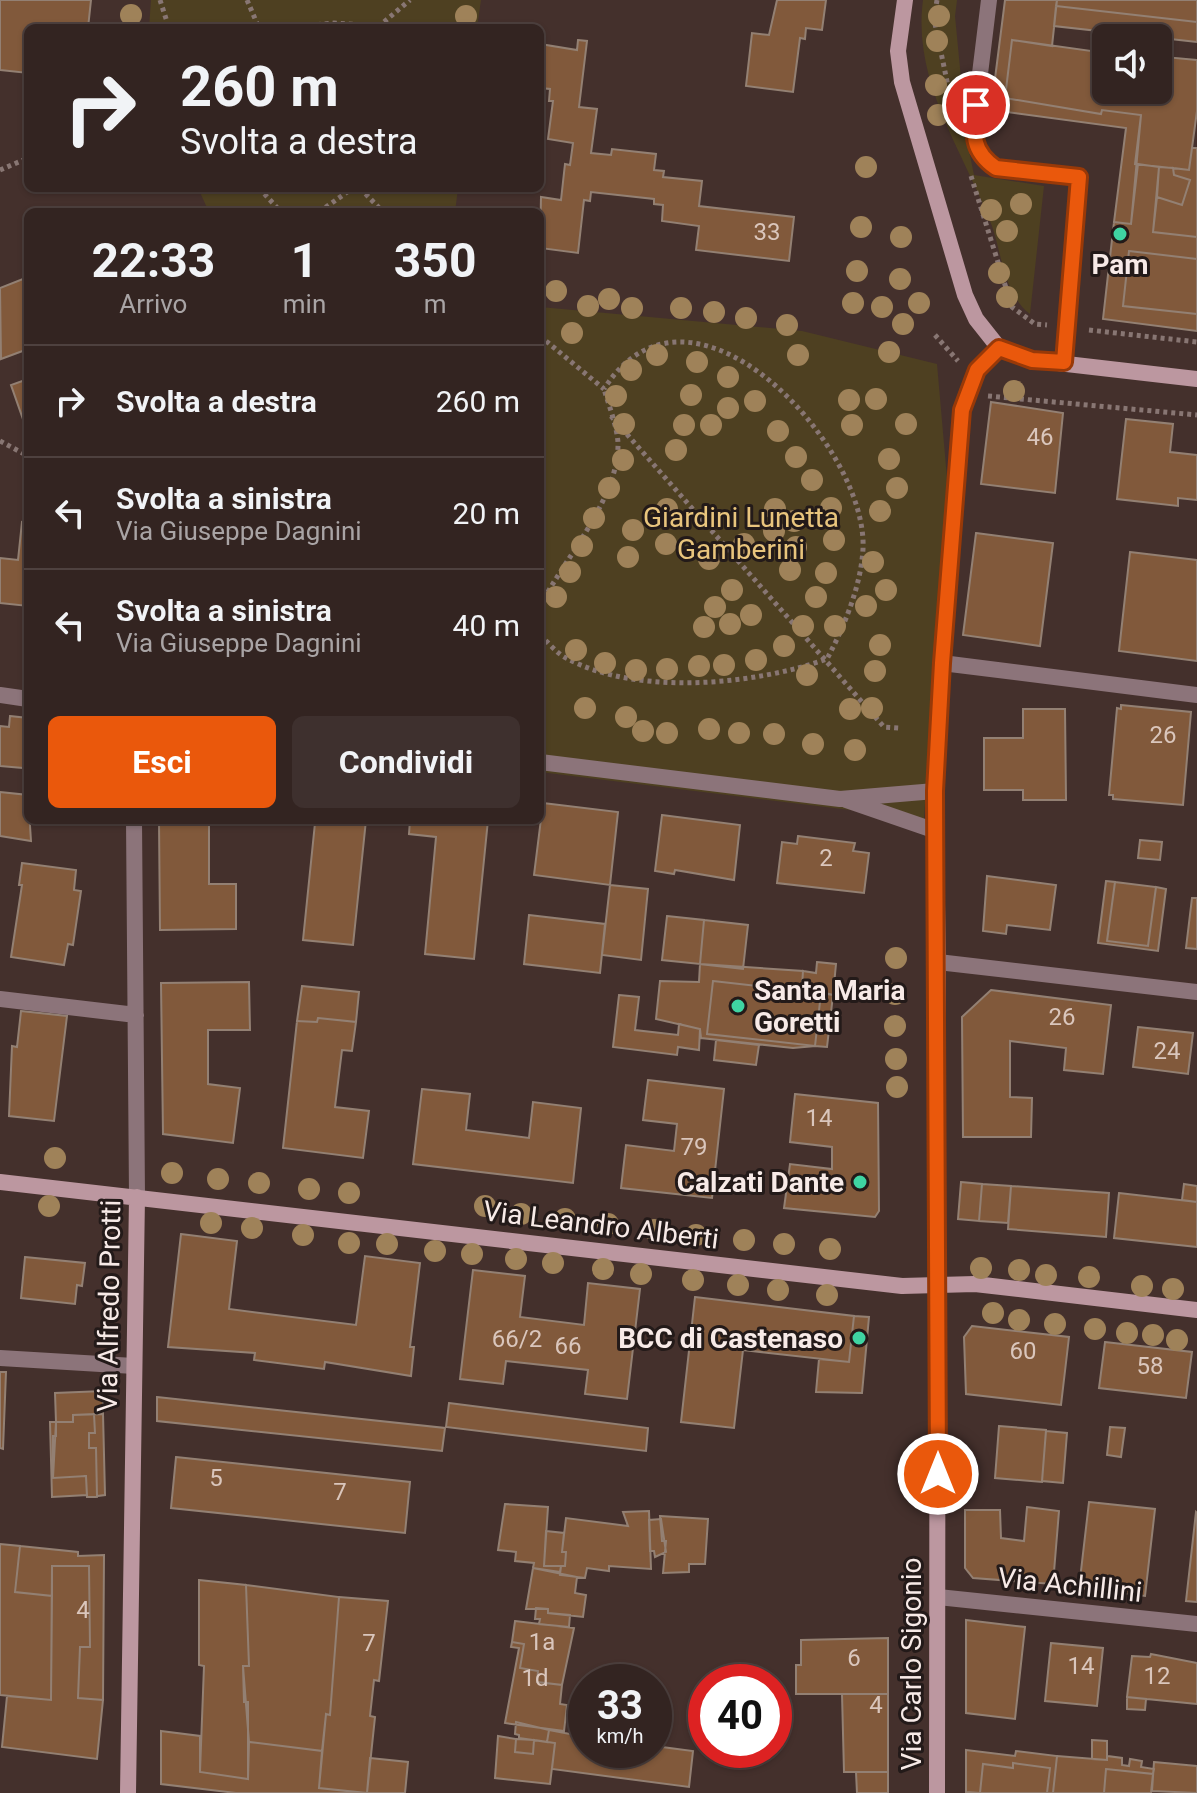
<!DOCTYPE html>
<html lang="it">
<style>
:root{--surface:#332421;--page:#3e302e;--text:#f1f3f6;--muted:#a9a4a5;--line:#4e413f;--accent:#ea580c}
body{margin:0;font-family:Roboto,sans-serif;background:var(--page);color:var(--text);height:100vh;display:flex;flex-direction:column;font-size:30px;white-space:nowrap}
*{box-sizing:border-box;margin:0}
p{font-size:26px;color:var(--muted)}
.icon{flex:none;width:44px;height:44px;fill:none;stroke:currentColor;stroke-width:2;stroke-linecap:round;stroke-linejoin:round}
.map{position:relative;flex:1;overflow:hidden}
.details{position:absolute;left:24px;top:208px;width:520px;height:616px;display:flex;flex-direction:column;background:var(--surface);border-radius:12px;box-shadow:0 2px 6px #0004,0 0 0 2px var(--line)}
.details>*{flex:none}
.banner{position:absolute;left:24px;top:24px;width:520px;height:168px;border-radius:12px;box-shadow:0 2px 6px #0004,0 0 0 2px var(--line);background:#332421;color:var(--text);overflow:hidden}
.buttons{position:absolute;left:1092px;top:24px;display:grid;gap:16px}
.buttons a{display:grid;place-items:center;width:80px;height:80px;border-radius:12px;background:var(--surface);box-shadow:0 2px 6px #0004,0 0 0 2px var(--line);font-size:40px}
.speed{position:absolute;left:568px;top:1664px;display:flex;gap:16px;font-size:40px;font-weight:700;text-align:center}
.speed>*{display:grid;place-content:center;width:104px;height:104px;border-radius:50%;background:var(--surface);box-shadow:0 2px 6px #0004,0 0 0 2px var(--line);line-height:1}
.speed small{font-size:20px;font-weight:400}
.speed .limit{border:12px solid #d22;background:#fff;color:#111}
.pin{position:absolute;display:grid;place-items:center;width:68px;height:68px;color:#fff;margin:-34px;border:4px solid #fff;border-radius:50%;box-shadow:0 2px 8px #0007}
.me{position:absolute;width:88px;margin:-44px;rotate:0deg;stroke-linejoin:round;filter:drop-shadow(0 0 6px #0008)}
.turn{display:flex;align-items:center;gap:28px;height:168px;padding:0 24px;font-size:36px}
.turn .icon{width:104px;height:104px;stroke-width:2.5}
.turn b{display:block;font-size:56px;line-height:68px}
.eta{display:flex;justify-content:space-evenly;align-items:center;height:136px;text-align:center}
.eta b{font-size:48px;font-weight:700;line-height:56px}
.button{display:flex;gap:16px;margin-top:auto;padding:16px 24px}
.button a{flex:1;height:92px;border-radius:12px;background:var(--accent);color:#fff;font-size:32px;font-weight:700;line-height:92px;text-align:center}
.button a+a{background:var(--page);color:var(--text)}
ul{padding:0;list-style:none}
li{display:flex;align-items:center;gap:24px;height:112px;padding:0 24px;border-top:2px solid var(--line)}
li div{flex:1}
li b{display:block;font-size:30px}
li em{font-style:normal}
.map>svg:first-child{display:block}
</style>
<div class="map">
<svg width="1197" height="1793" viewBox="0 0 1197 1793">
<rect width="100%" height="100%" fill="#44302c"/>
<path fill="#4e4021" d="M151,0H481L477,28H149Z
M923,0H957L955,16L967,141L974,175L1044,186L1030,314C1004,294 1002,255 992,226C964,152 912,82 923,0Z
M198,188H458L455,212H209Z
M540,307L802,331L937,364L947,478L924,819L540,772Z"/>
<path fill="#81593b" stroke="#938073" stroke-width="2" d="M0,0H91L88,28H28V73L0,70Z
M777,0H826L822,30L806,28L805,39L800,38L793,92L746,86L752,33L769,35Z
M1005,0H1057L1052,46L1012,40L1005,98L1101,114L1102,110L1141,115L1131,224L1114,222L1126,128L991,110Z
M1057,0H1197V22L1056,6Z
M1056,6L1197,22V42L1054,26Z
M578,40L587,41L579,107L597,109L591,153L611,155L612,149L656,154L654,170L664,171L663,177L702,181L699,206L794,217L789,261L696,250L699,226L662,221L663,205L654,204V199L591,192L590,201L584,200L578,253L540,248L541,197L561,200L565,164L570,165L573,143L548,139L553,101H549L550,89L540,88V44L577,50Z
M1012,40L1106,53V90H1158V59L1165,60V57L1197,60V111L1189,170L1135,164L1141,115L1102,110L1101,114L1005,98Z
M1192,148H1197V237L1153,232L1157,197L1182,205L1190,180L1174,175L1173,168L1189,170Z
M1138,164L1159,167L1153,232L1197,237V259L1129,251L1123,306L1197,314V331L1103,319L1114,222L1131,224Z
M1159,167L1173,168L1174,175L1190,180L1182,205L1157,197Z
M1129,251L1197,259V314L1123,306Z
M28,277V349L1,359L0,288Z
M28,379V420L24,422L11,385Z
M991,402L1063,413L1055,493L981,484Z
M1126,419L1173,424L1170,452L1197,455V500L1178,498V506L1117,499Z
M22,522L28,523V606L0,603V558L18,560Z
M976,533L1053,543L1040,646L963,635Z
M1130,552L1197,560V661L1119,651Z
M1121,705L1191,712L1183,805L1113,799V795H1109L1117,708L1121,709Z
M1023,709H1065L1066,800H1023V790H984V738H1023Z
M10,716L28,718V774L23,768L0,766V726L9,727Z
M0,792L28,795L31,841L0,836Z
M543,803L618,812L610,885L534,875Z
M662,815L740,825L734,880L675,870L674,874L655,871Z
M159,820H209V884H236V929L160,930Z
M298,820H366L353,945L303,940L315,823Z
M410,820H488L474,959L425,954L436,837L409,834Z
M798,836L855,843L853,851L869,853L864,893L777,883L782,842L797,844Z
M1140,840L1162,842L1160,860L1138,858Z
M22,863L76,870L74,890L81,891L73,945L68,944L64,965L11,957L22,885H19Z
M987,876L1056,885L1050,930L1007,925L1006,934L983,931Z
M1106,881L1115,882L1107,941L1148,946L1156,887L1166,889L1158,951L1098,943Z
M1115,882L1156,887L1148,946L1107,941Z
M610,885L648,889L641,960L602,955Z
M1192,898H1197V949L1186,948Z
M529,915L605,924L600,973L524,964Z
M667,916L704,920L700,964L662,960Z
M704,920L748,925L743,969L700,964Z
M817,962L836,964L833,995L802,987L803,971L816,973Z
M700,964L803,971L802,987L821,993L815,1046L793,1048L701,1038L700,1029L656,1019L660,981L699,982Z
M713,981L821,993L815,1046L707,1034Z
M249,982L250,1030H208V1084L240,1088L233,1143L163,1134L161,983Z
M302,986L359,992L356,1022L318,1018L317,1022L297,1021Z
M991,990L1111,1005L1103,1074L1064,1070L1066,1048L1010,1041V1097L1032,1098L1031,1137H963L962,1017Z
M821,993L833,995L827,1047L815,1046Z
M619,995L639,997L635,1030L678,1035L679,1024L700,1029L699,1050L678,1047L677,1055L613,1047Z
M21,1011L67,1016L54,1121L9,1116L12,1046L17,1047Z
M318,1018L356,1022L352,1051L342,1050L335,1107L369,1111L363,1158L283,1148L297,1021L317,1022Z
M1138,1027L1193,1033L1188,1074L1133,1067Z
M716,1040L759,1045L756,1065L714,1060Z
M648,1080L724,1089L712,1198L621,1188L626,1145L674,1151L677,1124L643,1120Z
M422,1089L470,1094L466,1130L529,1138L533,1102L581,1108L573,1183L413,1164Z
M795,1094L878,1103L879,1211L875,1217L784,1208L790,1164L832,1169V1147L790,1142Z
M961,1182L982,1184L979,1221L958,1219Z
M982,1184L1011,1186L1008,1223L979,1221Z
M1184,1184L1197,1186V1202L1182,1200Z
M1011,1186L1109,1193L1106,1237L1008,1229Z
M1119,1193L1197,1202V1247L1114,1238Z
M181,1234L237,1241L229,1309L356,1325L365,1256L420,1263L410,1347H414L411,1376L325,1362L324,1369L254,1360L255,1353L168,1347Z
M25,1257L85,1263L82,1286L77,1285L75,1304L21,1298Z
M473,1270L525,1276L520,1317L584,1325L588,1283L640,1289L627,1399L585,1394L588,1370L506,1361L503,1384L460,1379Z
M695,1297L854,1316L849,1362L743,1350L734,1428L681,1422Z
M854,1316L869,1317L862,1393L816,1392L819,1359L849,1362Z
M972,1326L1069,1337L1061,1405L966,1394L964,1337Z
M1105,1342L1192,1352L1186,1398L1099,1388Z
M0,1372H6L3,1449L0,1448Z
M103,1391V1414L73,1415V1422H56L55,1393Z
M157,1397L445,1428L442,1451L157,1421Z
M449,1403L648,1428L646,1451L446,1427Z
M94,1414H103L105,1495L97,1496L96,1448H89V1433H95Z
M94,1414L95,1433H89V1448H96L97,1497H87L86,1476L53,1478V1436H56V1422H73V1415Z
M50,1422H56L53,1478L86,1476L87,1495L52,1497Z
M999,1426L1046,1430L1042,1482L995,1478Z
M1110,1427L1125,1428L1121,1457L1107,1455Z
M1046,1431L1067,1433L1063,1483L1042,1481Z
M176,1457L410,1482L405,1533L171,1508Z
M1089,1502L1155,1509L1145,1596L1079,1588Z
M505,1504L548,1507L544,1566H561L560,1572L533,1568L534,1563L515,1561L516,1552L498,1550Z
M1027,1507L1059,1511L1053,1584L973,1578L965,1568V1510H1000L1001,1538L1024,1541Z
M649,1511L651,1569L609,1566V1571L587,1568L585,1578L560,1575L561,1566H565L566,1552H562L566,1518L628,1526L623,1512Z
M1196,1512L1197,1513V1602L1186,1601Z
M660,1516L708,1519L705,1564H689V1572L663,1573L666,1541H662Z
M661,1519L666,1552L655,1557L654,1551H650L649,1520Z
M546,1531L564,1533L562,1552H566L565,1566H544Z
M0,1544L20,1546L15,1592L52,1596L51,1700L0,1695Z
M20,1546L78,1552V1556L104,1555L103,1700L78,1698L80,1647H90L89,1566H52V1596L15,1592Z
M52,1566H89L90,1647H80L78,1698L103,1700L97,1759L2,1747L7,1696L51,1700Z
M533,1568L577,1577L575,1593L586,1595L583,1617L548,1613V1609H526Z
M199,1580L246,1585L249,1666H243L244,1702H248V1779L200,1772L204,1666L199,1665Z
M246,1585L339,1597L330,1715L326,1714L322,1751L249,1742L243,1666H249Z
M339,1597L388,1601L379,1681L374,1680L370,1716L375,1717L367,1793L319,1788L326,1714L330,1715Z
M536,1608L548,1609V1613L570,1615L569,1627L539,1624L540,1619H535Z
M966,1620L1025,1627L1015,1719L966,1713Z
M515,1621L574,1628L562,1685L537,1682L538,1671L520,1668L524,1644L512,1642Z
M888,1638V1694H796V1665H801V1640Z
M512,1642L524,1644L520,1668L538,1671L537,1682L562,1685L560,1704L567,1705L564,1731L505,1723L519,1648L511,1647Z
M1051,1643L1103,1648L1097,1706L1045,1701Z
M1151,1654L1197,1663V1704L1127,1697L1132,1656L1150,1657Z
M842,1694H888V1772H844Z
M1127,1697L1146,1699L1145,1710L1127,1709Z
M516,1722L549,1730L547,1742L519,1738V1735L515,1734Z
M549,1730L586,1737V1750H654V1746L693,1751L689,1787L552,1769L555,1743L547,1742Z
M161,1731L200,1736V1772L248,1779L249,1742L322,1751L319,1788L365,1793H236L161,1784Z
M498,1736L516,1739L515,1752L533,1754L534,1740L555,1743L550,1784L495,1778Z
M516,1739L534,1740L533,1754L515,1752Z
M1092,1740L1107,1741V1760L1092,1759Z
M966,1750L1015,1756L1016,1751L1057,1756L1053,1793H1047L1050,1768L1013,1763V1768L983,1764L980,1793L966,1792Z
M1057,1756L1107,1760V1756L1122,1758V1765L1129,1766L1130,1759L1142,1761L1141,1767L1154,1769L1153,1774L1106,1769L1104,1793H1053Z
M370,1758L408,1762L405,1793H367Z
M1154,1762L1197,1766V1793L1152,1791Z
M1013,1763L1050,1768L1047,1793H980L983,1764L1013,1768Z
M1106,1769L1153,1774L1151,1793H1104Z
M856,1772H888V1793H857Z"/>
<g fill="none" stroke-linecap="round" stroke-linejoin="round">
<path stroke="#887673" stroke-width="5" stroke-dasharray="4 4" stroke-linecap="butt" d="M160,0L169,28
M247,0L259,28
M937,0L934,19L952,105
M378,27L410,0
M285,28L334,23L379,26
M0,170L28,158
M971,176L1012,307L1035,324L1047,325
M259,188L281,212
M360,188L383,212
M319,212L353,188
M1089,330L1197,342
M935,335L958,361
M540,336L604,389
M988,396L1197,415
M611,416L884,727L899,728
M0,441L28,456
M540,606C565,558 619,498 618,443C617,426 609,406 604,389
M540,635C549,643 557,654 568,659C638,696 754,685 827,659C844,627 861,586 863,549C868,445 690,253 604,389"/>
<path stroke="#8c747a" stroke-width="16" d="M989,0L973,131L977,150L996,168L1079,177L1064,362
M942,663L1197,695
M0,695L28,699
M540,762L840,799L935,791
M846,800L936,831
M134,820L137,1197
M938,962L1197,992
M0,999L136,1015
M0,1358L134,1366
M938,1597L1197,1624"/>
<path stroke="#bc97a0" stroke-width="16" d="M905,0L898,51L902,82L965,295L976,319L999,348L1032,360L1197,379
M0,1182L902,1286L975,1284L1197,1310
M128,1793L137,1197
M937,1793L938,962L935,791L942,663L962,410C968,383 978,367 999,348"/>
</g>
<g fill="#9f8259">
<circle cx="131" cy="15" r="11"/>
<circle cx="466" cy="16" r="11"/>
<circle cx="939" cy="16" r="11"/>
<circle cx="937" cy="41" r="11"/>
<circle cx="936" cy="85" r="11"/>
<circle cx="938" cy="115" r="11"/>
<circle cx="866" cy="167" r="11"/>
<circle cx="1021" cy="204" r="11"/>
<circle cx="991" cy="210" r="11"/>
<circle cx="861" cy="227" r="11"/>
<circle cx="1007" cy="231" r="11"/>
<circle cx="901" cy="237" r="11"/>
<circle cx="857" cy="271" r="11"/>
<circle cx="999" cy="273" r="11"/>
<circle cx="900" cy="279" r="11"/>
<circle cx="556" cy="291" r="11"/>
<circle cx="1007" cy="297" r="11"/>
<circle cx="609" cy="299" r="11"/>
<circle cx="853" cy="303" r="11"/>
<circle cx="919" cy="303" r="11"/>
<circle cx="588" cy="306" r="11"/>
<circle cx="882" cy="307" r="11"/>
<circle cx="632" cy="308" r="11"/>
<circle cx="681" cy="308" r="11"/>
<circle cx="714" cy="312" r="11"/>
<circle cx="746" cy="318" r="11"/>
<circle cx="903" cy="324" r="11"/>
<circle cx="787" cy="325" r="11"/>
<circle cx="572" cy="333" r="11"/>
<circle cx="889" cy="352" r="11"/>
<circle cx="657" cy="355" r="11"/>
<circle cx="798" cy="355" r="11"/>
<circle cx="697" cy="362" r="11"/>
<circle cx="631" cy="370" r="11"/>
<circle cx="728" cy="377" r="11"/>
<circle cx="1014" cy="391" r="11"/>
<circle cx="691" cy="395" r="11"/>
<circle cx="616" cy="396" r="11"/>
<circle cx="876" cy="399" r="11"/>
<circle cx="849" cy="400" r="11"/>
<circle cx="755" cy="401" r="11"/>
<circle cx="728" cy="408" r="11"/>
<circle cx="624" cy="424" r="11"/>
<circle cx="906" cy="424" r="11"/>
<circle cx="684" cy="425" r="11"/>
<circle cx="711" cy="425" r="11"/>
<circle cx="852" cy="425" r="11"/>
<circle cx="778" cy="431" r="11"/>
<circle cx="676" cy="450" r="11"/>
<circle cx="796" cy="457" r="11"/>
<circle cx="889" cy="459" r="11"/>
<circle cx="623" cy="460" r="11"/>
<circle cx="812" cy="480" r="11"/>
<circle cx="609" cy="488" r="11"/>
<circle cx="897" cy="488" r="11"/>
<circle cx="831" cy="508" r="11"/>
<circle cx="667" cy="509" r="11"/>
<circle cx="775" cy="509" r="11"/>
<circle cx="880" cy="511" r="11"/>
<circle cx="594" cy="518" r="11"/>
<circle cx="794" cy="521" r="11"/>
<circle cx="633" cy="530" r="11"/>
<circle cx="774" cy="531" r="11"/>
<circle cx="834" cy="540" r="11"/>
<circle cx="666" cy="544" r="11"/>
<circle cx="744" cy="544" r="11"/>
<circle cx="582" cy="546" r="11"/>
<circle cx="796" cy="547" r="11"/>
<circle cx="628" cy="557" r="11"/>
<circle cx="709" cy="559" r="11"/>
<circle cx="873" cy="562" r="11"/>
<circle cx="790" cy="570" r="11"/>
<circle cx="570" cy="572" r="11"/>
<circle cx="826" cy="573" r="11"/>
<circle cx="732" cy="590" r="11"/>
<circle cx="886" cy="590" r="11"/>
<circle cx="556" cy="597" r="11"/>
<circle cx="816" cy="597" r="11"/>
<circle cx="866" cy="606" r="11"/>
<circle cx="715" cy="607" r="11"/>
<circle cx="751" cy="615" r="11"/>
<circle cx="730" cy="624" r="11"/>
<circle cx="803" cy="626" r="11"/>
<circle cx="835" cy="626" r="11"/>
<circle cx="704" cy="627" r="11"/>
<circle cx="880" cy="645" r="11"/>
<circle cx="784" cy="646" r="11"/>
<circle cx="576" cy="650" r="11"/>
<circle cx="756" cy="660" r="11"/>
<circle cx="605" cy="663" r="11"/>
<circle cx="724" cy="665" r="11"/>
<circle cx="699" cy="666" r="11"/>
<circle cx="667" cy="669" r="11"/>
<circle cx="636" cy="670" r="11"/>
<circle cx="875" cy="671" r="11"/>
<circle cx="807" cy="675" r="11"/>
<circle cx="585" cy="708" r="11"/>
<circle cx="872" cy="708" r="11"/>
<circle cx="850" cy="709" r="11"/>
<circle cx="626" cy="717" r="11"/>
<circle cx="709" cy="729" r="11"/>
<circle cx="643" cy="731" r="11"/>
<circle cx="667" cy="733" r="11"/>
<circle cx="739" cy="733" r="11"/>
<circle cx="774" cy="734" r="11"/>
<circle cx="813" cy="744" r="11"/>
<circle cx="855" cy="750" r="11"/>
<circle cx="896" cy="958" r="11"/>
<circle cx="895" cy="994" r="11"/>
<circle cx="895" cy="1026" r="11"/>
<circle cx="896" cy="1059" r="11"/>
<circle cx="897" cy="1087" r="11"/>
<circle cx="55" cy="1158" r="11"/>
<circle cx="172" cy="1173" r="11"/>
<circle cx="218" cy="1179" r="11"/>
<circle cx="259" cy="1183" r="11"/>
<circle cx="309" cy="1189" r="11"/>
<circle cx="349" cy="1193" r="11"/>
<circle cx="49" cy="1206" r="11"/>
<circle cx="485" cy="1206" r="11"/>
<circle cx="521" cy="1214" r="11"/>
<circle cx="565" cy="1219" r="11"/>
<circle cx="211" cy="1223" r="11"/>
<circle cx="608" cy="1224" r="11"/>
<circle cx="252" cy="1228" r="11"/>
<circle cx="654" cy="1230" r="11"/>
<circle cx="303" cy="1235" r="11"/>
<circle cx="696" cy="1235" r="11"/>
<circle cx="744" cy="1240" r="11"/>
<circle cx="349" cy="1243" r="11"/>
<circle cx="387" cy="1244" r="11"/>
<circle cx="784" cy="1244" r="11"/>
<circle cx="830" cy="1249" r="11"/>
<circle cx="435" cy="1251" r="11"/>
<circle cx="472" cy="1254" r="11"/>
<circle cx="516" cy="1259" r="11"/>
<circle cx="553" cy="1263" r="11"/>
<circle cx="981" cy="1268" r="11"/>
<circle cx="603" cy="1269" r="11"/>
<circle cx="1019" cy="1270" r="11"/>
<circle cx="641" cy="1274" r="11"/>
<circle cx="1046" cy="1275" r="11"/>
<circle cx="1089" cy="1277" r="11"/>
<circle cx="693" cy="1280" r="11"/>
<circle cx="738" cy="1285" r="11"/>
<circle cx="1142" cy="1286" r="11"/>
<circle cx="1173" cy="1289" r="11"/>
<circle cx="778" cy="1290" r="11"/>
<circle cx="827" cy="1295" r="11"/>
<circle cx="993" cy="1313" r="11"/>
<circle cx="1019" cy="1320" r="11"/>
<circle cx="1055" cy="1324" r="11"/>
<circle cx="1095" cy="1329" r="11"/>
<circle cx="1127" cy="1333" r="11"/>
<circle cx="1153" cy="1335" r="11"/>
<circle cx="1177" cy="1340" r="11"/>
</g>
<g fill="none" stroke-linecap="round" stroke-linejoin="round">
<g stroke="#983908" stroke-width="20">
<path id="route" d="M938,1474L935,791L942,663L962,410L977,370L999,348L1032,360L1064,362L1079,177L996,168C971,151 973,133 976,105"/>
</g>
<use href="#route" stroke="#ea580c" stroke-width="14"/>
</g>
<g fill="#3fd4a2" stroke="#231a19" stroke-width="3">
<circle cx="1120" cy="234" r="8"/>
<circle cx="738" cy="1006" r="8"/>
<circle cx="860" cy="1182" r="8"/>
<circle cx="859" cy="1338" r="8"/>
</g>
<g text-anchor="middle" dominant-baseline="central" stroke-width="6" stroke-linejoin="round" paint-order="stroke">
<g font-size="24" fill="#dac6bc">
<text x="767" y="232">33</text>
<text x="1040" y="437">46</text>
<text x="1163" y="735">26</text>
<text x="826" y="858">2</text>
<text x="1062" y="1017">26</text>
<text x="1167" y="1051">24</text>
<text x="819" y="1118">14</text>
<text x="694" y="1147">79</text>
<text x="517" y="1339">66/2</text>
<text x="568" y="1346">66</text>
<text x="1023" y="1351">60</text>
<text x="1150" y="1366">58</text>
<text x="216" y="1478">5</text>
<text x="340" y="1492">7</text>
<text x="83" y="1610">4</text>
<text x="542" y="1642">1a</text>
<text x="369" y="1643">7</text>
<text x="854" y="1658">6</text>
<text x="1081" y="1666">14</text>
<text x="1157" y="1676">12</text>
<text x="535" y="1678">1d</text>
<text x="876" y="1705">4</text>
</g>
<g font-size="28" font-weight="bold" fill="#f7eae7" stroke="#231a19" text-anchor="end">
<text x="1120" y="264" text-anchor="middle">Pam</text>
<text x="754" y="990" text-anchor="start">Santa Maria<tspan x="754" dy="32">Goretti</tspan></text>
<text x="844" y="1182">Calzati Dante</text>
<text x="843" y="1338">BCC di Castenaso</text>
</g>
<g font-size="28" fill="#e9c57d" stroke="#231a19">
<text x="741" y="517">Giardini Lunetta<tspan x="741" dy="32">Gamberini</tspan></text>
</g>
<g font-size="28" fill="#f7eae7" stroke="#231a19">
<text transform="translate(601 1225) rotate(7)">Via Leandro Alberti</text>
<text transform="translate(109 1306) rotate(-89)">Via Alfredo Protti</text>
<text transform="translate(1070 1585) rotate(6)">Via Achillini</text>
<text transform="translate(911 1664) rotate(-90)">Via Carlo Sigonio</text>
</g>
</g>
</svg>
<div class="buttons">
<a><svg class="icon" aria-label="sound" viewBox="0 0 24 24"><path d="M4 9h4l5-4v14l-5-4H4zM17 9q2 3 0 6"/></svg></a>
</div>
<div class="speed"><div>33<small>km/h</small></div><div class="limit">40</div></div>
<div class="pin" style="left:976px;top:105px;background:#d93025"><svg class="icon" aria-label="arrive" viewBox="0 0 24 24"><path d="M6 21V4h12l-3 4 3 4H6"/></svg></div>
<svg class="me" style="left:938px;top:1474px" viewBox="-20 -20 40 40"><circle r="17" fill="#ea580c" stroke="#fff" stroke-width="3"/><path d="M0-11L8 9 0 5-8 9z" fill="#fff"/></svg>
<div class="banner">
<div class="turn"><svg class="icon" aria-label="right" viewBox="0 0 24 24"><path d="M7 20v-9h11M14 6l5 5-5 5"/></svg><div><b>260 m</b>Svolta a destra</div></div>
</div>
<section class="details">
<div class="eta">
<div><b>22:33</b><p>Arrivo</p></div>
<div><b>1</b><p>min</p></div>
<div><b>350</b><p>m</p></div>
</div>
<ul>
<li><svg class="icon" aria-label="right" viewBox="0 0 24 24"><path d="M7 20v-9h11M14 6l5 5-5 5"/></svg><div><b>Svolta a destra</b></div><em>260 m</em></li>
<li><svg class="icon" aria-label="left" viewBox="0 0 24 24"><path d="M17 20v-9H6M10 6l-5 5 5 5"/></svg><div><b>Svolta a sinistra</b><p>Via Giuseppe Dagnini</p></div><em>20 m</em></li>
<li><svg class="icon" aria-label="left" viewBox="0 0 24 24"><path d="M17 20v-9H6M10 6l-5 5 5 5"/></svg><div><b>Svolta a sinistra</b><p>Via Giuseppe Dagnini</p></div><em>40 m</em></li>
</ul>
<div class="button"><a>Esci</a><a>Condividi</a></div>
</section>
</div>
